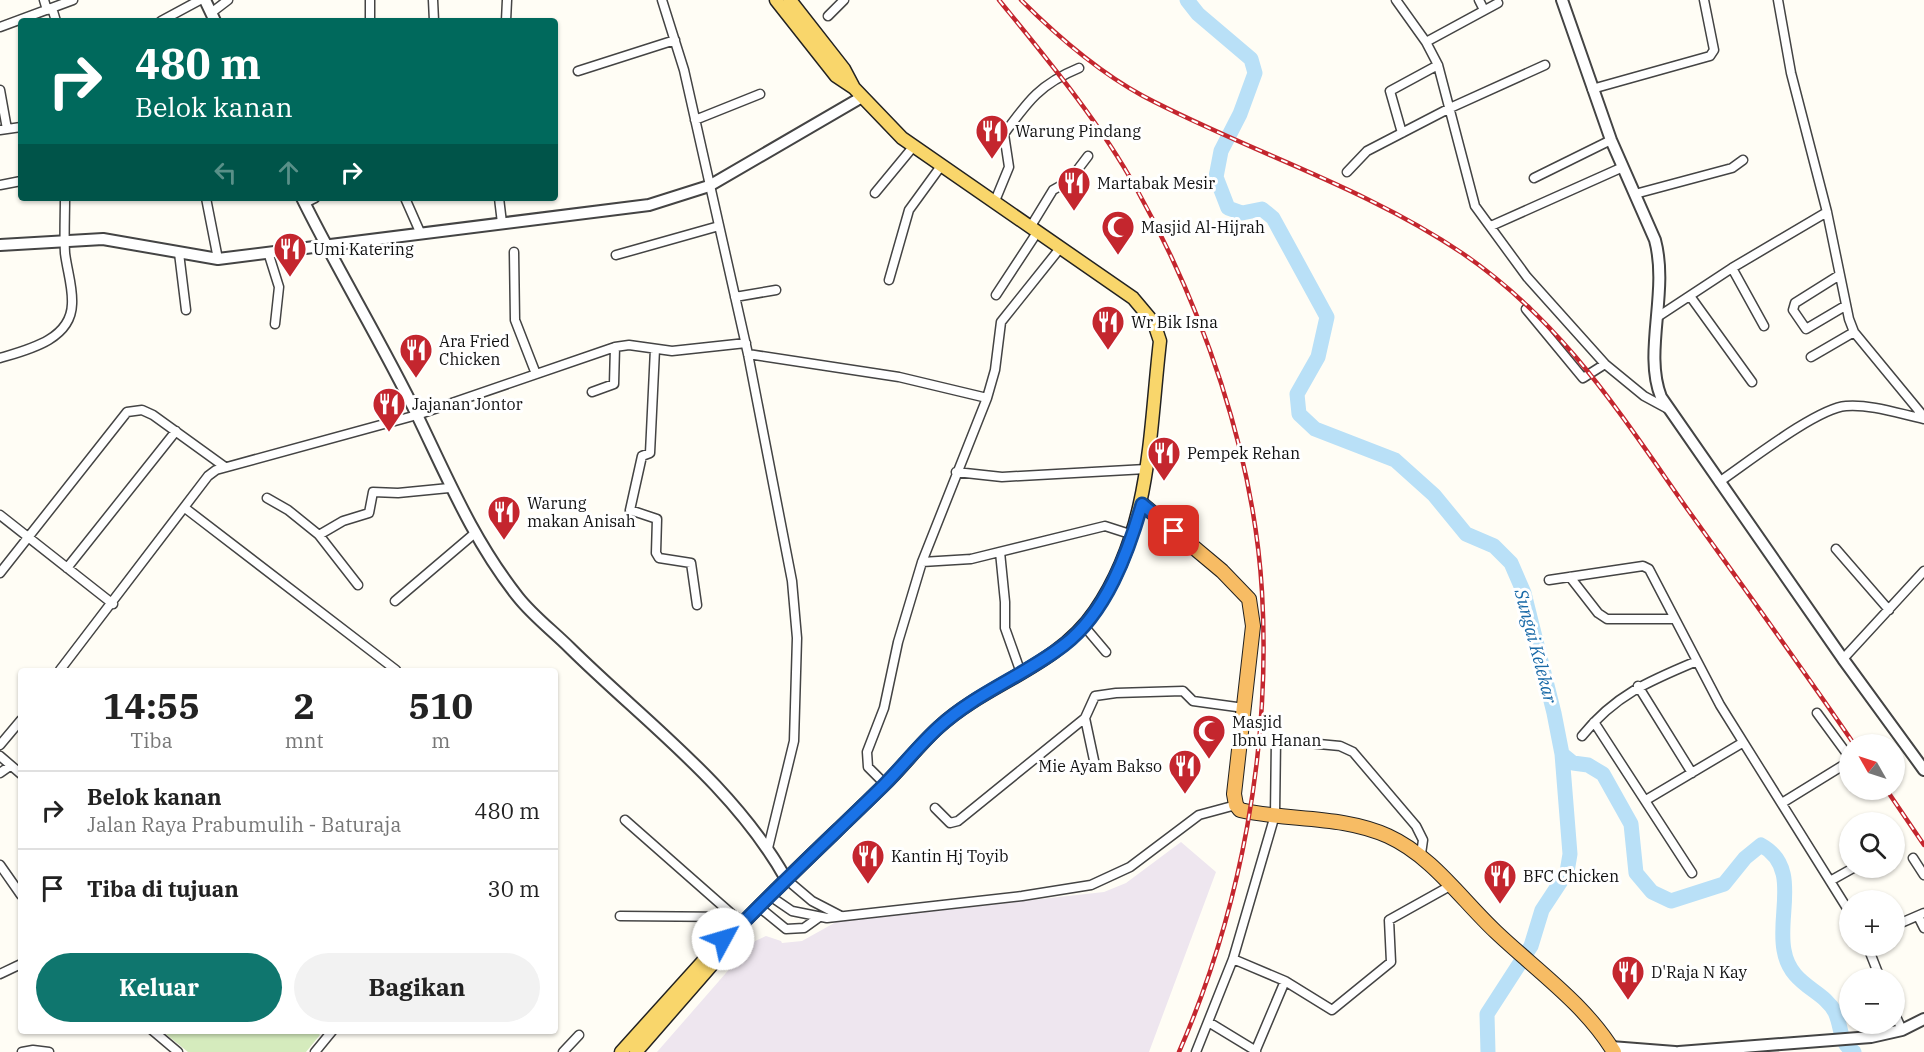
<!DOCTYPE html>
<html lang="id">
<meta charset="utf-8">
<style>
:root{--surface:#fff;--page:#f2f2f2;--text:#222;--muted:#767676;--line:#e0e0e0;--accent:#0f766e}
body{margin:0;font-family:"IBM Plex Serif",serif;background:var(--page);color:var(--text);height:100vh;display:flex;flex-direction:column;font-size:22px;white-space:nowrap}
*{box-sizing:border-box;margin:0}
p{font-size:20px;color:var(--muted)}
.icon{flex:none;width:33px;height:33px;fill:none;stroke:currentColor;stroke-width:2;stroke-linecap:round;stroke-linejoin:round}
.map{position:relative;flex:1;overflow:hidden}
.sheet{position:absolute;left:18px;top:668px;width:540px;height:366px;display:flex;flex-direction:column;background:var(--surface);border-radius:6px;box-shadow:0 2px 4px #0004}
.sheet>*{flex:none}
.hud{position:absolute;left:18px;top:18px;width:540px;height:183px;border-radius:6px;box-shadow:0 2px 4px #0004;background:#00695c;color:#fff;overflow:hidden}
.needle{width:39px;rotate:309deg}
.fabs{position:absolute;left:1839px;top:734px;display:grid;gap:12px}
.fabs a{display:grid;place-items:center;width:66px;height:66px;border-radius:50%;background:var(--surface);box-shadow:0 2px 4px #0004;font-size:30px}
.pin{position:absolute;display:grid;place-items:center;width:51px;height:51px;color:#fff;margin:-26px;border-radius:12px;box-shadow:0 3px 9px #0006}
.me{position:absolute;width:66px;margin:-33px;rotate:51deg;stroke-linejoin:round;filter:drop-shadow(0 0 4px #0008)}
.turn{display:flex;align-items:center;gap:21px;height:126px;padding:0 18px;font-size:27px}
.turn .icon{width:78px;height:78px;stroke-width:2.5}
.turn b{display:block;font-size:42px;line-height:51px}
.lanes{display:flex;align-items:center;height:57px;padding:0 18px;background:#0003;justify-content:center;gap:30px;direction:ltr}
.lanes .off{opacity:.35}
.eta{display:flex;justify-content:space-evenly;align-items:center;height:102px;text-align:center}
.eta b{font-size:36px;font-weight:700;line-height:42px}
.cta{display:flex;gap:12px;margin-top:auto;padding:12px 18px}
.cta a{flex:1;height:69px;border-radius:36px;background:var(--accent);color:#fff;font-size:24px;font-weight:700;line-height:69px;text-align:center}
.cta a+a{background:var(--page);color:var(--text)}
ul{padding:0;list-style:none}
li{display:flex;align-items:center;gap:18px;height:78px;padding:0 18px;border-top:2px solid var(--line)}
li div{flex:1}
li b{display:block;font-size:22px}
li em{font-style:normal}
.map>svg:first-child{display:block}
</style>
<div class="map">
<svg width="1924" height="1052" viewBox="0 0 1924 1052">
<rect width="100%" height="100%" fill="#fffdf5"/>
<path fill="#eee6ef" d="M1181,842L1216,872L1149,1052H657L753,942L766,936L781,941L782,943L802,941L836,922L1104,892L1126,883Z"/>
<path fill="#d5ebbd" d="M315,1030L320,1035L306,1052H188L162,1031Z"/>
<g fill="none" stroke-linecap="round" stroke-linejoin="round">
<path stroke="#b9e0f7" stroke-width="15" d="M1187,0L1198,14L1251,59L1255,73L1240,114L1221,151L1216,177L1228,208L1242,213L1262,209L1273,218L1327,317L1318,357L1297,394L1299,414L1315,429L1395,460L1434,495L1466,534L1494,546L1511,563L1524,593L1554,713L1562,754L1570,854L1567,872L1542,910L1531,946L1487,1014L1488,1052
M1562,754L1573,763L1588,765L1603,774L1631,824L1636,873L1652,892L1671,901L1724,884L1745,858L1761,845C1801,867 1777,914 1784,950C1790,986 1823,989 1835,1012C1842,1027 1839,1043 1854,1052"/>
<g stroke="#444" stroke-width="11">
<path id="minor" d="M44,0L47,10
M433,0L434,21
M662,0L684,70L748,354L792,581L797,638L794,741L768,848
M1396,0L1426,42L1438,65L1475,206L1527,277L1605,364L1644,396L1668,409
M1479,0L1484,10
M1778,0L1791,73L1827,212L1849,319L1854,332L1924,417
M52,8L56,21
M211,13L228,0
M828,16L844,0
M161,21L200,0
M370,21V0
M506,21L507,0
M0,27L73,0
M1426,42L1498,3
M578,71L675,40
M1592,89L1710,56L1714,50L1704,0
M0,90L7,129
M695,120L760,94
M0,130L21,127
M1402,133L1390,91L1438,65
M1347,172L1367,151L1450,108L1545,65
M1534,178L1611,140
M0,185L21,181
M875,193L913,147
M1635,194L1732,168L1743,160
M206,198L218,259
M405,198L420,232
M499,198L502,223
M995,201L1009,167L1004,134C1028,101 1040,84 1079,68
M305,203L315,198
M1031,226L1053,190L1069,181L1088,156
M1491,226L1623,167
M268,252L279,287L275,324
M514,252L515,320L536,374
M179,253L186,310
M616,255L719,226
M1732,268L1764,326
M1838,276L1795,303L1793,310L1806,329L1845,306
M889,280L909,210L941,166
M996,295L1038,231
M1690,296L1752,382
M735,297L776,290
M1526,309L1583,378L1605,364
M1659,316L1732,268L1827,212
M655,349L650,453L642,456L630,510L657,519L656,553L659,558L691,563L697,605
M748,354L899,377L987,398
M1811,357L1854,332
M0,358C27,350 71,340 72,304C73,287 67,270 65,253C64,235 65,216 65,198
M592,392L614,384L615,347
M956,472L1002,477L1146,469
M1719,482C1747,463 1817,408 1846,406C1871,404 1900,414 1924,419
M267,498L288,510L319,535
M185,508L396,670
M0,515L113,604
M1836,549L1889,610
M1000,552L1005,602V628L1021,673
M922,562L971,559L1105,526L1133,535
M67,568L176,431
M0,573L127,412L142,410L153,415L225,467
M1570,577L1598,613L1607,619H1675
M1549,580L1643,566L1649,569L1720,705L1850,913
M358,585L319,535L343,521L369,513L373,492L398,493L449,488
M395,601L475,533
M1084,626L1106,652
M1843,659L1924,571
M60,670L208,476L216,470L417,415L615,347L629,345L672,351L746,343
M1638,686L1692,773
M1817,713L1850,758
M1085,718L1095,765
M1594,722L1692,873
M1582,736C1615,695 1649,681 1697,661
M0,745L21,720
M0,756L21,774
M0,773L10,766
M885,784L868,767L867,752L884,708L898,642L922,562L987,398L995,370L1001,322L1061,247
M1646,800L1742,743
M1782,803L1850,761
M935,808L950,823L958,821L1085,718L1095,696L1116,693L1183,691L1193,701L1244,708
M625,820L742,923
M1913,858L1924,875
M0,865L21,895
M786,879L812,901L839,915
M1830,881L1855,867
M770,896L792,911L827,918L1022,896L1091,885L1130,867L1199,815L1236,805
M759,907L786,929L804,928L818,918
M620,916L737,917
M1918,916L1924,928
M1894,926L1924,913
M1867,945L1880,978
M1233,959L1285,981L1332,1010L1391,962L1389,920L1450,886
M0,974L21,964
M1894,1012L1902,1030
M1210,1023L1256,1051
M152,1030L178,1052
M22,1052L33,1050L49,1052
M315,1052L333,1030
M563,1052L579,1035
M1196,1052L1233,959L1275,815L1276,740L1340,746L1353,752L1416,826L1423,840L1421,854
M1255,1052L1285,981"/>
</g>
<g stroke="#444" stroke-width="14">
<path id="tertiary" d="M205,0L215,21
M1562,0L1611,140L1655,240C1669,292 1643,352 1661,397L1843,659L1924,770
M302,198C338,271 381,341 417,415C448,479 473,540 518,597C533,616 553,631 570,648C645,722 733,785 786,879
M0,245L103,239L218,259L649,205L709,186L862,97
M1611,1047L1675,1052
M1679,1052L1871,1037L1902,1030L1924,1019"/>
</g>
<g stroke="#222" stroke-width="15">
<path id="primary" d="M776,0L836,76L854,88
M621,1052L723,939L734,932C782,882 833,835 883,786C903,767 919,745 939,727C987,683 1057,667 1095,611C1151,529 1149,436 1160,341L1154,323L1133,298L902,138L854,88L844,69L790,0
M636,1052L730,944L734,932"/>
</g>
<g stroke="#222" stroke-width="16">
<path id="trunk" d="M1142,504L1222,571L1249,599L1253,626L1234,794L1236,805L1240,810C1288,821 1342,815 1388,836C1432,856 1461,899 1496,932C1536,970 1585,1004 1614,1052"/>
</g>
<use href="#minor" stroke="#fff" stroke-width="8"/>
<use href="#tertiary" stroke="#fff" stroke-width="10"/>
<use href="#primary" stroke="#f9d66b" stroke-width="12"/>
<use href="#trunk" stroke="#f7bc64" stroke-width="14"/>
<g stroke="#c4262e" stroke-width="4.5">
<path id="rail" d="M999,0C1047,59 1099,121 1136,188C1203,308 1254,454 1262,592C1271,747 1241,910 1179,1052
M1021,0C1057,36 1097,71 1143,96C1247,151 1363,186 1462,253C1563,322 1619,412 1688,510C1744,588 1800,665 1854,744
M1886,789L1924,845"/>
</g>
<use href="#rail" stroke="#fff" stroke-width="2" stroke-dasharray="7" stroke-linecap="butt"/>
</g>
<g fill="none" stroke-linecap="round" stroke-linejoin="round">
<g stroke="#114b97" stroke-width="15">
<path id="route" d="M723,939L734,932C782,882 833,835 883,786C902,767 919,745 939,727C976,693 1025,675 1064,645C1106,613 1128,553 1142,504L1174,531"/>
</g>
<use href="#route" stroke="#1a73e8" stroke-width="10"/>
</g>
<defs>
<g id="restaurant-pin" transform="scale(1.725)"><path d="M0 17L-7.5 6A9.5 9.5 0 1 1 7.5 6Z" fill="#c4262e" stroke="#fff"/><path d="M-5-6h1v4h1v-4h1v4h1v-4h1v5L-1.5 .5V6h-2V.5L-5-1ZM5-6V6H3V1.5H1.5Q1.5-4 5-6Z" fill="#fff"/></g>
<g id="mosque-pin" transform="scale(1.725)"><path d="M0 17L-7.5 6A9.5 9.5 0 1 1 7.5 6Z" fill="#c4262e" stroke="#fff"/><path d="M3.5-4.9A6 6 0 1 0 3.5 4.9A5 5 0 1 1 3.5-4.9Z" fill="#fff"/></g>
</defs>
<g fill-rule="evenodd">
<use href="#restaurant-pin" x="992" y="131"/>
<use href="#restaurant-pin" x="1074" y="183"/>
<use href="#mosque-pin" x="1118" y="227"/>
<use href="#restaurant-pin" x="290" y="249"/>
<use href="#restaurant-pin" x="1108" y="322"/>
<use href="#restaurant-pin" x="416" y="350"/>
<use href="#restaurant-pin" x="389" y="404"/>
<use href="#restaurant-pin" x="1164" y="453"/>
<use href="#restaurant-pin" x="504" y="512"/>
<use href="#mosque-pin" x="1209" y="731"/>
<use href="#restaurant-pin" x="1185" y="766"/>
<use href="#restaurant-pin" x="868" y="856"/>
<use href="#restaurant-pin" x="1500" y="876"/>
<use href="#restaurant-pin" x="1628" y="972"/>
</g>
<g text-anchor="middle" dominant-baseline="central" stroke-width="6" stroke-linejoin="round" paint-order="stroke">
<g font-size="16" fill="#111" stroke="#fff" text-anchor="start">
<text x="1015" y="131">Warung Pindang</text>
<text x="1097" y="183">Martabak Mesir</text>
<text x="1141" y="227">Masjid Al-Hijrah</text>
<text x="313" y="249">Umi Katering</text>
<text x="1131" y="322">Wr Bik Isna</text>
<text x="439" y="341">Ara Fried<tspan x="439" dy="18">Chicken</tspan></text>
<text x="412" y="404">Jajanan Jontor</text>
<text x="1187" y="453">Pempek Rehan</text>
<text x="527" y="503">Warung<tspan x="527" dy="18">makan Anisah</tspan></text>
<text x="1232" y="722">Masjid<tspan x="1232" dy="18">Ibnu Hanan</tspan></text>
<text x="1162" y="766" text-anchor="end">Mie Ayam Bakso</text>
<text x="891" y="856">Kantin Hj Toyib</text>
<text x="1523" y="876">BFC Chicken</text>
<text x="1651" y="972">D'Raja N Kay</text>
</g>
<g font-size="18" font-style="italic" fill="#1768a6" stroke="#fff">
<text transform="translate(1536 646) rotate(75)">Sungai Kelekar</text>
</g>
</g>
</svg>
<div class="fabs">
<a><svg class="needle" viewBox="-14 -14 28 28"><path d="M0-13l5 13h-10z" fill="#e53935"/><path d="M0 13l5-13h-10z" fill="#767676"/></svg></a>
<a><svg class="icon" aria-label="search" viewBox="0 0 24 24"><circle cx="10" cy="10" r="6"/><path d="M15 15l6 6"/></svg></a>
<a>+</a>
<a>−</a>
</div>
<div class="pin" style="left:1174px;top:531px;background:#d93025"><svg class="icon" aria-label="arrive" viewBox="0 0 24 24"><path d="M6 21V4h12l-3 4 3 4H6"/></svg></div>
<svg class="me" style="left:723px;top:939px" viewBox="-20 -20 40 40"><circle r="19" fill="#fff"/><path d="M0-13L10 11 0 6-10 11z" fill="#1a73e8"/></svg>
<div class="hud">
<div class="turn"><svg class="icon" aria-label="right" viewBox="0 0 24 24"><path d="M7 20v-9h11M14 6l5 5-5 5"/></svg><div><b>480 m</b>Belok kanan</div></div>
<div class="lanes"><svg class="icon off" aria-label="left" viewBox="0 0 24 24"><path d="M17 20v-9H6M10 6l-5 5 5 5"/></svg><svg class="icon off" aria-label="ahead" viewBox="0 0 24 24"><path d="M12 20V5M6 11l6-6 6 6"/></svg><svg class="icon" aria-label="right" viewBox="0 0 24 24"><path d="M7 20v-9h11M14 6l5 5-5 5"/></svg></div>
</div>
<section class="sheet">
<div class="eta">
<div><b>14:55</b><p>Tiba</p></div>
<div><b>2</b><p>mnt</p></div>
<div><b>510</b><p>m</p></div>
</div>
<ul>
<li><svg class="icon" aria-label="right" viewBox="0 0 24 24"><path d="M7 20v-9h11M14 6l5 5-5 5"/></svg><div><b>Belok kanan</b><p>Jalan Raya Prabumulih - Baturaja</p></div><em>480 m</em></li>
<li><svg class="icon" aria-label="arrive" viewBox="0 0 24 24"><path d="M6 21V4h12l-3 4 3 4H6"/></svg><div><b>Tiba di tujuan</b></div><em>30 m</em></li>
</ul>
<div class="cta"><a>Keluar</a><a>Bagikan</a></div>
</section>
</div>
